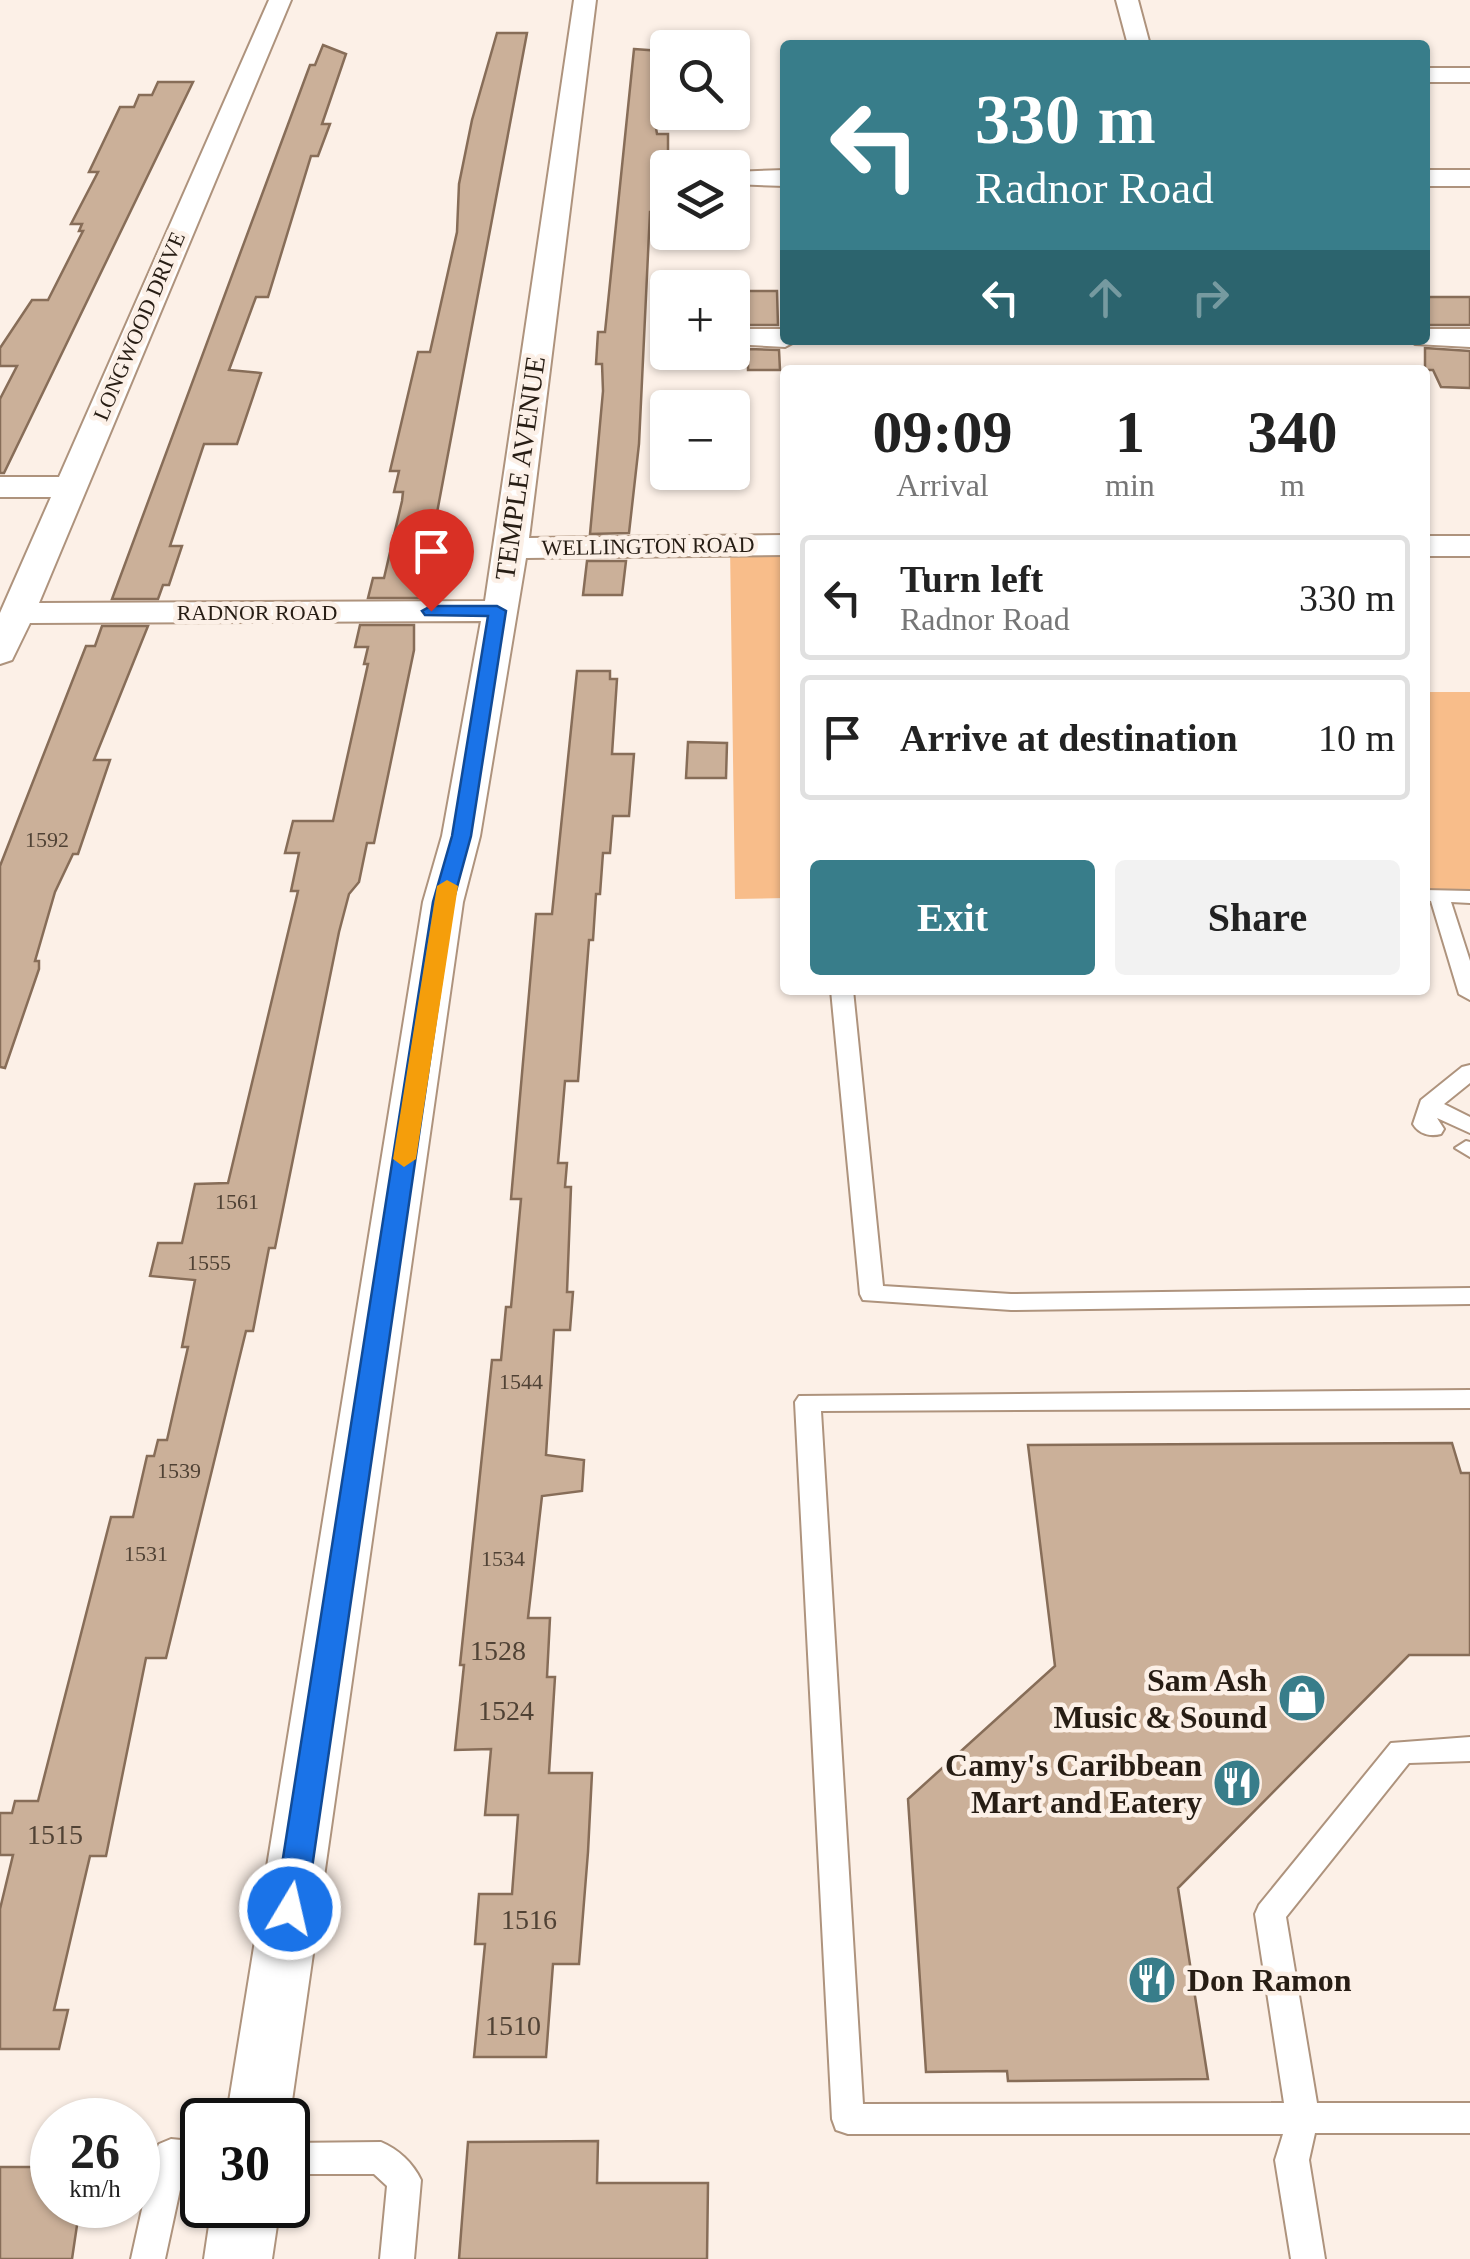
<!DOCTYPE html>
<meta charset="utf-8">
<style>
:root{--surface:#fff;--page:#f2f2f2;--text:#222;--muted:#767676;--line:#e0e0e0;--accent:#387d8a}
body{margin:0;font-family:"Times New Roman",serif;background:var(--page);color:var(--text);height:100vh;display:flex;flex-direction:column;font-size:38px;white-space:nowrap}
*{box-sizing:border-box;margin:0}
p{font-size:32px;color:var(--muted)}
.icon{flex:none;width:55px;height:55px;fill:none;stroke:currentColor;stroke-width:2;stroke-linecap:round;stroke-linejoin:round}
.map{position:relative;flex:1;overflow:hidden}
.drawer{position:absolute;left:780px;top:365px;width:650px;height:630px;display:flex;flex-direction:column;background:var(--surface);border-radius:10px;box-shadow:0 2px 8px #0004}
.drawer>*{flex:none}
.hud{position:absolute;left:780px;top:40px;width:650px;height:305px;border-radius:10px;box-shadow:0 2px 8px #0004;background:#387d8a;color:#fff;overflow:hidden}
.tools{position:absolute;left:650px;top:30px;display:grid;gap:20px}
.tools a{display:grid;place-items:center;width:100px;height:100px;border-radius:10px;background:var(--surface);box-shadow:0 2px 8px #0004;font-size:50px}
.speed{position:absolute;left:30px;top:2098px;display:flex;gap:20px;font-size:50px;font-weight:700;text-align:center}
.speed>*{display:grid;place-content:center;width:130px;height:130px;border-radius:50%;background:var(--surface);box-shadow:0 2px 8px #0004;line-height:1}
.speed small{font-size:25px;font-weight:400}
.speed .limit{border:5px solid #111;border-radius:15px;background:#fff;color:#111}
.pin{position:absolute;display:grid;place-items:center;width:85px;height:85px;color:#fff;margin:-102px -42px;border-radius:50% 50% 50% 0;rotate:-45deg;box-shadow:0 0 10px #0007}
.pin .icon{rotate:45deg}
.me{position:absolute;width:110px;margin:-55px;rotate:9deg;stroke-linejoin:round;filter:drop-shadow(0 0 8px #0008)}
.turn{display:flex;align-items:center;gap:35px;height:210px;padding:0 30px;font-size:45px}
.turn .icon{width:130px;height:130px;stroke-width:2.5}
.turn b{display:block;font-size:70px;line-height:85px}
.lanes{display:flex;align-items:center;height:95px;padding:0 30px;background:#0003;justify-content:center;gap:50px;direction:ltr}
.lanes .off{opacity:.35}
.eta{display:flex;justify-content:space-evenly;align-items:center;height:170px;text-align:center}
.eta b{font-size:60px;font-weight:800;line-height:70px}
.action{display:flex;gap:20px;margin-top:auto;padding:20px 30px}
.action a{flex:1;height:115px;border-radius:10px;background:var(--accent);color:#fff;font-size:40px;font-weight:800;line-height:115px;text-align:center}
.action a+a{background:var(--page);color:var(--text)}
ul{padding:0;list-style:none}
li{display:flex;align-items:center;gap:30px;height:125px;margin:0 20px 15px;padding:0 10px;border:5px solid var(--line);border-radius:10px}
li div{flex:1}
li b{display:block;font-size:38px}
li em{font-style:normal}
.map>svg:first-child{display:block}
</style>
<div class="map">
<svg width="1470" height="2259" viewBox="0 0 1470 2259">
<rect width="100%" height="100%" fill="#fcf0e7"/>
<path fill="#f8bd8a" d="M730,545H785V898L735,899Z
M1425,692H1470V897L1425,894Z"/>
<path fill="#cbb099" stroke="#876d58" stroke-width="2.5" d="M497,33H527L421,598H368L373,578H384L402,501L403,492H394L399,471H390L418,352H430L457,232L459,184L472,120Z
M323,45L346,54L322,124H330L318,156H311L268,297H256L229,370L261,373L237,444H204L170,546H182L169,585H163L158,599H112L310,65H315Z
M634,49L661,51L656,128L657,134H668V192H655L654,212H650L639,444L629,533L590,534L603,391L602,364H596L598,332H605Z
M158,82H193L4,473H0V399L17,366H0V348L32,300H48L83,231H79L82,224H71L98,172H89L120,107H134L139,95H152Z
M748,291H777L778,325H748Z
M1425,297H1470V325H1425Z
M1425,348L1470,351V388L1441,387L1433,370H1425Z
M748,349L779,350L780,370H748Z
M587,561H626L622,595H583Z
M360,625H414V650L374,843H367L359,882L349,894L339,932L275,1248H269L253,1331H246L166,1658H146L106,1856H90L54,2010H68L59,2049H0V1909L13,1855H0V1813H12L15,1801H38L111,1517H133L147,1456H154L158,1440H167L188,1347H182L195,1280L150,1276L158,1243H182L195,1184L228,1183L298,891H291L299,853H285L293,821H333L368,664H364L368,647H355Z
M102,626H148L94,760H110L78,854H73L55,892L35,961H39V969L5,1068L0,1067V866L86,646H95Z
M577,671H610V679H617L612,754H634L629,816H613L610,853H603L600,894H596L593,940H589L578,1081H565L558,1163H567L565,1187H571L567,1292H573L570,1330H554L546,1455L584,1460L582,1491L542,1496L528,1618H550L547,1677H555L549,1773H592L588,1852L579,1964H553L546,2057H474L485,1944H475L479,1894H512L518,1815H485L491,1749L455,1750L464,1665H460L492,1360H501L506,1307H511L521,1199H511L536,914H552Z
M688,742L727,743L726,778H686Z
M1452,1443L1461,1473H1470V1655H1409L1178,1888L1208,2079L1008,2081L1007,2071L926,2072L908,1799L1055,1666L1028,1445Z
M598,2141L597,2183H708L707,2259H459L468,2142Z
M0,2167H52V2205H80L72,2259H0Z"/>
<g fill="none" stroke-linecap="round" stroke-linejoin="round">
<g stroke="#ae937d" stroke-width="4">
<path id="service" d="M1425,890L1470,891V903L1451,902L1470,961V1000L1459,994L1431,901L1425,900Z
M831,990H853L883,1286L1011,1294L1470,1288V1304L1011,1310L863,1300L860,1294Z
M1470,1065V1083L1444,1104L1470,1117V1133L1437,1118L1444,1129L1441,1134C1430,1137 1419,1134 1413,1124L1421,1100L1462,1067Z
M1466,1141L1470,1142V1157L1455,1148Z
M1470,1390V1408L821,1411L863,2104L1284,2103L1255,1914L1259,1905L1391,1743L1470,1737V1761L1409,1763L1286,1917L1317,2103H1470V2133H1315L1309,2160L1325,2259H1291L1275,2160L1283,2134H848L836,2130L832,2119L795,1402L799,1396Z
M171,2139L202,2142V2172L184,2171L165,2259H131L154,2155L159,2144Z
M381,2142C398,2149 413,2163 421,2180L414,2259H380L387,2186L374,2174H288V2143Z"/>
</g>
<g stroke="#ae937d" stroke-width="4">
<path id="minor" d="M269,0H291L39,603L485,601L574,0H596L529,538L785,535V555L526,558L480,836L463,902L288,2129V2120H226L423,902L442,836L481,621L30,623L12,660L0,664V613L51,497H0V477H59Z
M1116,0H1138L1150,45H1128Z
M1425,68H1470V82H1425Z
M785,170V186L732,184V172Z
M1425,170H1470V186H1425Z
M742,329H785V340H798L785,347L732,344V332Z
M1425,329H1470V347L1415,344L1412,340H1425Z
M1425,536H1470V556H1425Z
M212,2205H280L272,2259H204Z"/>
</g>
<use href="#service" fill="#fff" fill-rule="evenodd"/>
<use href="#minor" fill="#fff" fill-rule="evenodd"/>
</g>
<path fill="#1a73e8" stroke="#114b97" stroke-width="2.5" d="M431,606H497L506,611L471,836L453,902L306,1909L301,1918L290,1922L280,1918L275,1909L433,902L452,836L488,616L425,615L422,611Z"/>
<path fill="#f59e0b" d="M447,880L458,886L416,1159L404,1167L393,1159L437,886Z"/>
<defs>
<g id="shop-disc" transform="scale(2.5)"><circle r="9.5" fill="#387d8a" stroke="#fcf0e7"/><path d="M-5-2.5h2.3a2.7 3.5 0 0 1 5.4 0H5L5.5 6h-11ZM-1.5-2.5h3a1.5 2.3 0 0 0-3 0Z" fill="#fff"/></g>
<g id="restaurant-disc" transform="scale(2.5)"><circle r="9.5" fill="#387d8a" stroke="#fcf0e7"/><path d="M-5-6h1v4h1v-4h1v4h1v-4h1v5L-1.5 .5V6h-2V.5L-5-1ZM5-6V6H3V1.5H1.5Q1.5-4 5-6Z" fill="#fff"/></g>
</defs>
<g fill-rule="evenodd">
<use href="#shop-disc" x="1302" y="1698"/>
<use href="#restaurant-disc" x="1237" y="1783"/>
<use href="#restaurant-disc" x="1152" y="1980"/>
</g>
<g text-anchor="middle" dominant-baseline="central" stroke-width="9" stroke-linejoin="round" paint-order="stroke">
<g font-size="22" fill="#271d14" stroke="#fcf0e7">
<text transform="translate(139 326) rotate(-67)">LONGWOOD DRIVE</text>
<text transform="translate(648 546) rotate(-1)">WELLINGTON ROAD</text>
<text x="257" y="612">RADNOR ROAD</text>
</g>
<g font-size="22" fill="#504235">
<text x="47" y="839">1592</text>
<text x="237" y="1201">1561</text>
<text x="209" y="1262">1555</text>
<text x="521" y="1381">1544</text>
<text x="179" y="1470">1539</text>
<text x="146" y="1553">1531</text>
<text x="503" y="1558">1534</text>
</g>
<g font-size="28" fill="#271d14" stroke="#fcf0e7">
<text transform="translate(520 468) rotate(-82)">TEMPLE AVENUE</text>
</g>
<g font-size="28" fill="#504235">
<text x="498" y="1650">1528</text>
<text x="506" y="1710">1524</text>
<text x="55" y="1834">1515</text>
<text x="529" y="1919">1516</text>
<text x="513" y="2025">1510</text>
</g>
<g font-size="32" font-weight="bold" fill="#271d14" stroke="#fcf0e7" text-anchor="end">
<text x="1267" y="1680">Sam Ash<tspan x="1267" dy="37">Music &amp; Sound</tspan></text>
<text x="1202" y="1765">Camy's Caribbean<tspan x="1202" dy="37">Mart and Eatery</tspan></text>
<text x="1187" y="1980" text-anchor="start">Don Ramon</text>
</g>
</g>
</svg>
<div class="tools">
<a><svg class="icon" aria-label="search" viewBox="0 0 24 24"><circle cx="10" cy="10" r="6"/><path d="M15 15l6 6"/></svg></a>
<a><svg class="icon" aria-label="layers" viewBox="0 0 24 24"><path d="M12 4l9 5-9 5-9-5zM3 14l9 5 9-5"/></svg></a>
<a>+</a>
<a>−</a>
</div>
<div class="speed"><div>26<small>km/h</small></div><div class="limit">30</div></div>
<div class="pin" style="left:431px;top:611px;background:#d93025"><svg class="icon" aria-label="arrive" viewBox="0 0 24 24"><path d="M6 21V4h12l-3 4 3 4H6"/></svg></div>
<svg class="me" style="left:290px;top:1909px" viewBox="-20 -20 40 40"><circle r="17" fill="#1a73e8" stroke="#fff" stroke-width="3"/><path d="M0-11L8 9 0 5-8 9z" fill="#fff"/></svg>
<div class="hud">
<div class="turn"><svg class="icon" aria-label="left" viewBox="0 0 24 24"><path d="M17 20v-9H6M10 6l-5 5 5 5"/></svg><div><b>330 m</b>Radnor Road</div></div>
<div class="lanes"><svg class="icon" aria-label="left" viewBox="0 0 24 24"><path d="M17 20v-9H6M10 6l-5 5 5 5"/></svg><svg class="icon off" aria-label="ahead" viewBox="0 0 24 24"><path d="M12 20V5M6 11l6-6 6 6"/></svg><svg class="icon off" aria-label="right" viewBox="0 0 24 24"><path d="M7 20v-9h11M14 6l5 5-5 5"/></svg></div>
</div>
<section class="drawer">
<div class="eta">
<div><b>09:09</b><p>Arrival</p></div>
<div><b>1</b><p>min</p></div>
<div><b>340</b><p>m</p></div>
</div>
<ul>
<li><svg class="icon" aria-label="left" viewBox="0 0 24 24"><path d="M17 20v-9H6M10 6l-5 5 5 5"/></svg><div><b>Turn left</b><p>Radnor Road</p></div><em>330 m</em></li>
<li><svg class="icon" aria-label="arrive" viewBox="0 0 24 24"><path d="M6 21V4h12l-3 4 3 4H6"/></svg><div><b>Arrive at destination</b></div><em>10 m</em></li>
</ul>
<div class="action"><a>Exit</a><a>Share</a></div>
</section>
</div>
